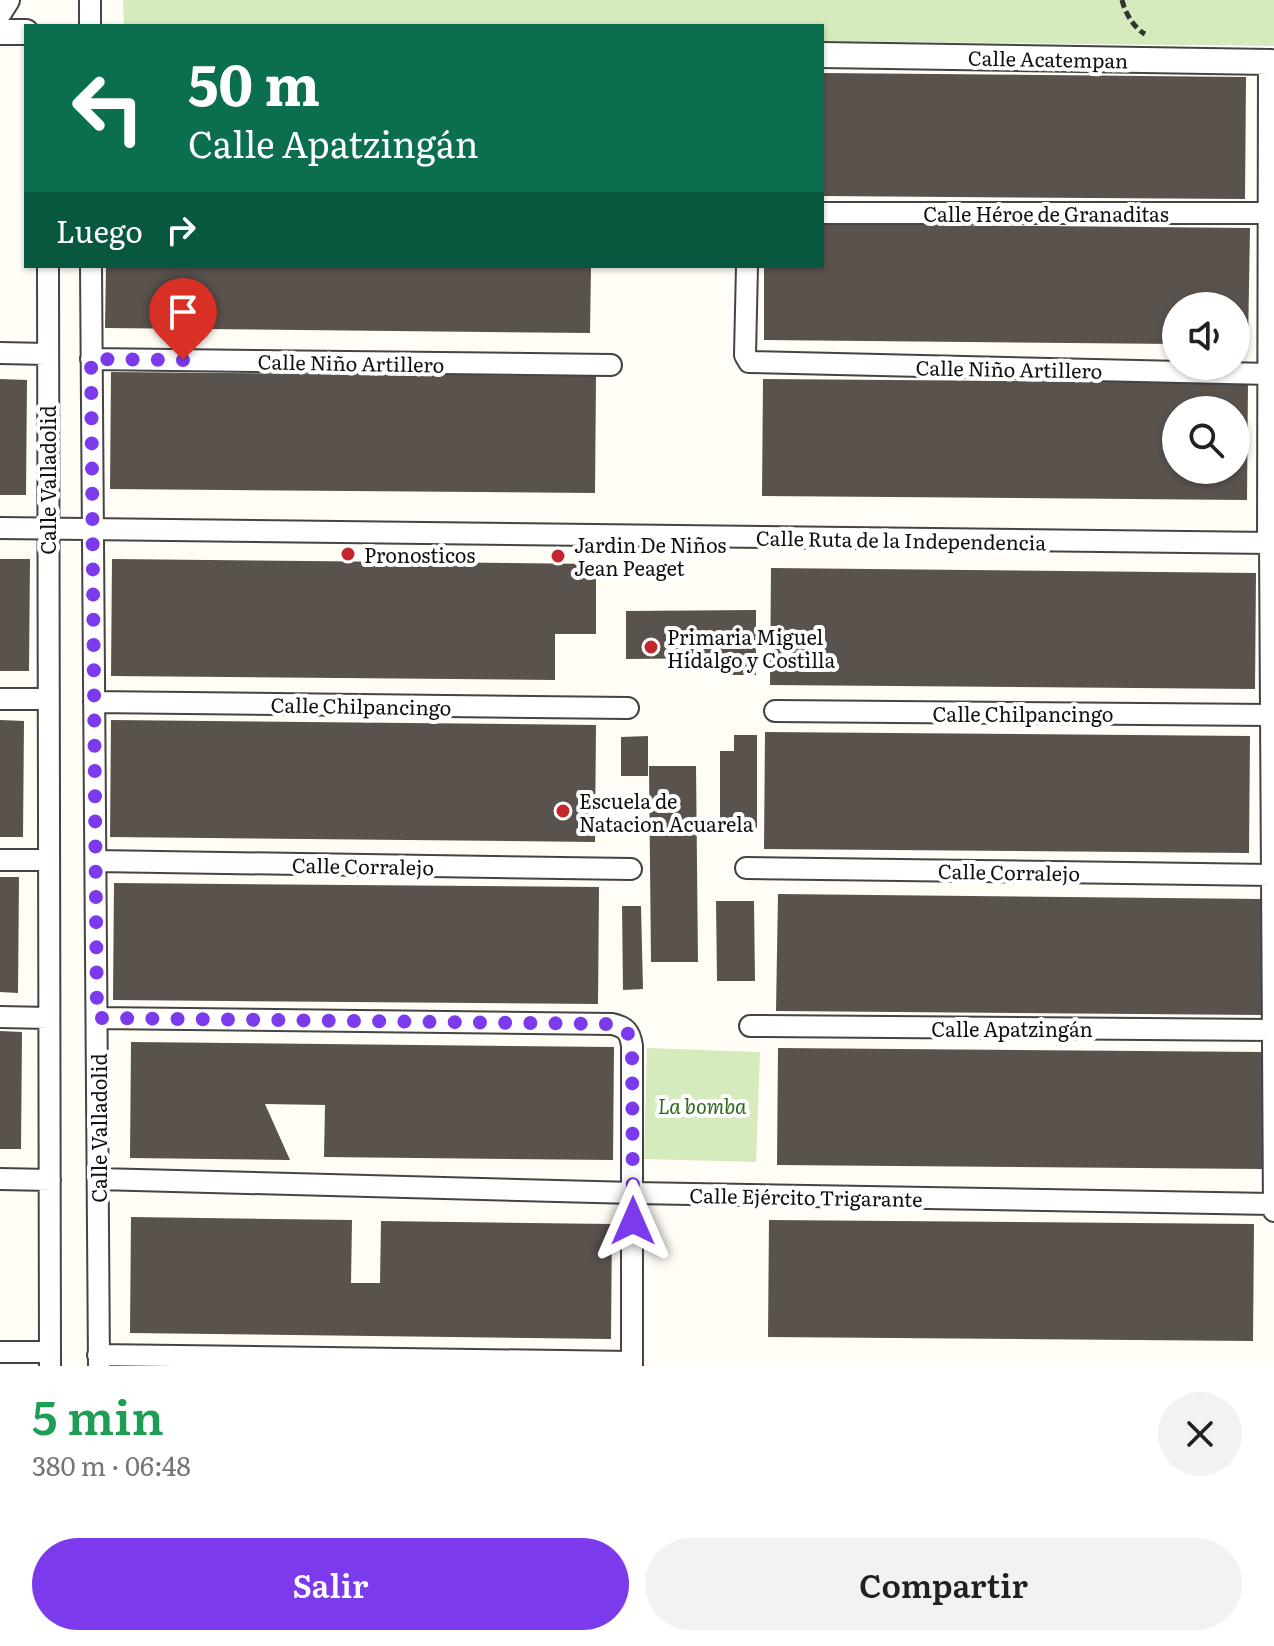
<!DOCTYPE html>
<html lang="es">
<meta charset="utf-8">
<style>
:root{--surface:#fff;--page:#f2f2f2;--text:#202124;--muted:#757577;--accent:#7c3aed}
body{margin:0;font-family:Literata,serif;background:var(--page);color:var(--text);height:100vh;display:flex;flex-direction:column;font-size:30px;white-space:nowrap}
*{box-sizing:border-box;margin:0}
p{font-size:26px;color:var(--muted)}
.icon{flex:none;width:44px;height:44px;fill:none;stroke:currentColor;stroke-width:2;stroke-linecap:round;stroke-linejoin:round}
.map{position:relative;height:1366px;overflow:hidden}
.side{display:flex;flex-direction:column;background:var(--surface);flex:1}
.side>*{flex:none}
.banner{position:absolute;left:24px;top:24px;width:800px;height:244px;border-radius:0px;box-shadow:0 2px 6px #0004;background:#0b6e4f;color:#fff;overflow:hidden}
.controls{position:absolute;left:1162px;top:292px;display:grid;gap:16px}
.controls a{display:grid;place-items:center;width:88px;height:88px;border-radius:50%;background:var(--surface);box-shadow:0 2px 6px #0004;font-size:40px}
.pin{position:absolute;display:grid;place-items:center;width:68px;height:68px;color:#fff;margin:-82px -34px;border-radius:50% 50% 50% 0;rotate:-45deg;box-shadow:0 0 8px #0007}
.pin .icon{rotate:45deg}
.me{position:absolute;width:88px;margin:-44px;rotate:0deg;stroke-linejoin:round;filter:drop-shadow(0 0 6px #0008)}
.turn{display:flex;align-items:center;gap:28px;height:168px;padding:0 32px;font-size:36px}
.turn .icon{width:104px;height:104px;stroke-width:2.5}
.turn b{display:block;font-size:56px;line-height:68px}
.then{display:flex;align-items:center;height:76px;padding:0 32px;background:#0003;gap:16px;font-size:30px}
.round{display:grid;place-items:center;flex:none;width:84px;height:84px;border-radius:42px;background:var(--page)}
.head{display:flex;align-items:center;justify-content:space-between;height:136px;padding:0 32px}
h1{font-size:48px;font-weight:600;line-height:60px;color:#1e9e55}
.cta{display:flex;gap:16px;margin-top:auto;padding:16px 32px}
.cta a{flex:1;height:92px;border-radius:48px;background:var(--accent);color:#fff;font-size:32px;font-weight:600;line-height:92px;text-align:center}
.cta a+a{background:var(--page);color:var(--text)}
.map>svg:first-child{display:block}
</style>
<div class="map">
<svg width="1274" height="1366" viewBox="0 0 1274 1366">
<rect width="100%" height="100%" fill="#fffdf5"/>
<path fill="#d5ebbd" d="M123,0H1274V46L822,41V26H124Z
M647,1048L760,1052L756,1162L644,1159Z"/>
<path fill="#5a524d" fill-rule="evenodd" d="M822,73L1246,77L1245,199L822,196Z
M822,224L1250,228L1248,345H1236V306H1176V344L764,340V266H822Z
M106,266H591L590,333L105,328Z
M111,372L596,376L595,493L110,489Z
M0,379L27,380L26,495H0Z
M763,379L1248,383L1247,500L762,496ZM1176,410H1236V470H1176Z
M0,559H30L29,671H0Z
M112,559L596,564V634H555V680L111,676Z
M771,568L1256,573L1255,689L770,685Z
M756,610V675H731V658L626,659V611Z
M0,720L24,721L23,837H0Z
M111,720L596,725L595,842L110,837Z
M765,732L1250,736L1249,853L764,849Z
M734,735H757V830H720V751H734Z
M648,736V776H621V737Z
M649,766H696L698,962H651Z
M0,877H19L18,993L0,992Z
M114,883L599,887L598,1004L113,1000Z
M778,894L1262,899V1015L776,1011Z
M716,901H754L755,981H717Z
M622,906H641L643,989L623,990Z
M0,1031L22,1032L21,1149H0Z
M131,1042L614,1047L613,1160L324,1157L325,1105L265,1104L290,1160L130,1158Z
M778,1048L1263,1052L1262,1169L777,1165Z
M131,1217L352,1220L351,1283H380L381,1221L612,1224L611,1339L130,1333Z
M769,1220L1254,1224L1253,1341L768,1337Z"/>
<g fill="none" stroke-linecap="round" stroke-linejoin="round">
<g stroke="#444" stroke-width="24">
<path id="minor" d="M90,0V26
M822,213H1271
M48,266L50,1366
M91,266L99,1366
M747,266L745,355L749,362L1270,374
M0,353L47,354
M91,359L611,365
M0,528L1274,543
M1270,543L1274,1211
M0,699H48
M94,702L628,708
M775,711L1271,715
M0,860H48
M96,861L631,869
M746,868L1272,875
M0,1017L49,1018
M97,1018L612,1024C626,1027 630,1032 632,1046V1366
M750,1026L1273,1030
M0,1179L50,1180
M98,1179L634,1193L1274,1204
M0,1352H50
M98,1355L632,1362"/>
</g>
<g stroke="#444" stroke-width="28">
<path id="tertiary" d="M0,11L7,0
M0,32H26
M822,55L1271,62L1270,543"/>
</g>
<path stroke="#333" stroke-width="5" stroke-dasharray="8 4" stroke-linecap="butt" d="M1122,0C1125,13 1134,28 1145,34"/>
<use href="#minor" stroke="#fff" stroke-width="20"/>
<use href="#tertiary" stroke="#fff" stroke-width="24"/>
</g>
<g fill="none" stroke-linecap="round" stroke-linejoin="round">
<path stroke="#7c3aed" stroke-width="14" stroke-dasharray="0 25.2" d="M183,360L91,359L97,1018L612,1024C625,1027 630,1033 632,1046L633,1221"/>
</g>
<g fill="#c4262e" stroke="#fff" stroke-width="3">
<circle cx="348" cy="554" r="8"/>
<circle cx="558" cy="556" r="8"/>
<circle cx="651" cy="647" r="8"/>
<circle cx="563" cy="811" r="8"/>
</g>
<g text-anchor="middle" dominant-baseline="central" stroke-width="8" stroke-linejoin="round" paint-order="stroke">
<g font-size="20" fill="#111" stroke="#fff">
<text transform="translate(1048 58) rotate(1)">Calle Acatempan</text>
<text x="1046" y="213">Calle Héroe de Granaditas</text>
<text transform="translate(351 362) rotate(1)">Calle Niño Artillero</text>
<text transform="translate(1009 368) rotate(1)">Calle Niño Artillero</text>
<text transform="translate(47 480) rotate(-90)">Calle Valladolid</text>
<text transform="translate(901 539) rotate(1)">Calle Ruta de la Independencia</text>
<text transform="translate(361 705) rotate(1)">Calle Chilpancingo</text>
<text x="1023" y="713">Calle Chilpancingo</text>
<text transform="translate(363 865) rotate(1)">Calle Corralejo</text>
<text transform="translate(1009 871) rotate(1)">Calle Corralejo</text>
<text x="1012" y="1028">Calle Apatzingán</text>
<text transform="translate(98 1128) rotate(-90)">Calle Valladolid</text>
<text transform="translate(806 1196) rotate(1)">Calle Ejército Trigarante</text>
</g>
<g font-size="20" fill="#111" stroke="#fff" text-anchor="start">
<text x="574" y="544">Jardin De Niños<tspan x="574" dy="23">Jean Peaget</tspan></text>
<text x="364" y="554">Pronosticos</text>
<text x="667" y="636">Primaria Miguel<tspan x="667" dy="23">Hidalgo y Costilla</tspan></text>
<text x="579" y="800">Escuela de<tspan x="579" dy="23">Natacion Acuarela</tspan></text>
</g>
<g font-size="20" font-style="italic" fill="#2f6b1f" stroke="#fff">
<text x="702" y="1105">La bomba</text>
</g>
</g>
</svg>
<div class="controls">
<a><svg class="icon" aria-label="sound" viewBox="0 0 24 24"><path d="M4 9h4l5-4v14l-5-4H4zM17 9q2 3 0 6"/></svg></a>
<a><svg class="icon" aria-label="search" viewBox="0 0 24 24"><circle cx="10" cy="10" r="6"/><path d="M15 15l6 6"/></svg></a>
</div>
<div class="pin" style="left:183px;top:360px;background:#d93025"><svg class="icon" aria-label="arrive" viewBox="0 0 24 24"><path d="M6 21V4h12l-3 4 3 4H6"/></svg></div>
<svg class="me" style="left:633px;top:1221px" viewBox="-20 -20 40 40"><path d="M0-17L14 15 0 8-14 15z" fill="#7c3aed" stroke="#fff" stroke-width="4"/></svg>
<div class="banner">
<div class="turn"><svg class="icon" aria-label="left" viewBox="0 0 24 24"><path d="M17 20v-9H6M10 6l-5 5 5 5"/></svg><div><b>50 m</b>Calle Apatzingán</div></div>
<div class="then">Luego<svg class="icon" aria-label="right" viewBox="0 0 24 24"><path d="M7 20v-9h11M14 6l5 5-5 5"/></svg></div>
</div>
</div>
<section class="side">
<div class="head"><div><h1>5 min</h1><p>380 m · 06:48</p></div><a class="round"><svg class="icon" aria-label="close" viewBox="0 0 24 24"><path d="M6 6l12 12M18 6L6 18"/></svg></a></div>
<div class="cta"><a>Salir</a><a>Compartir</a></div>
</section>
